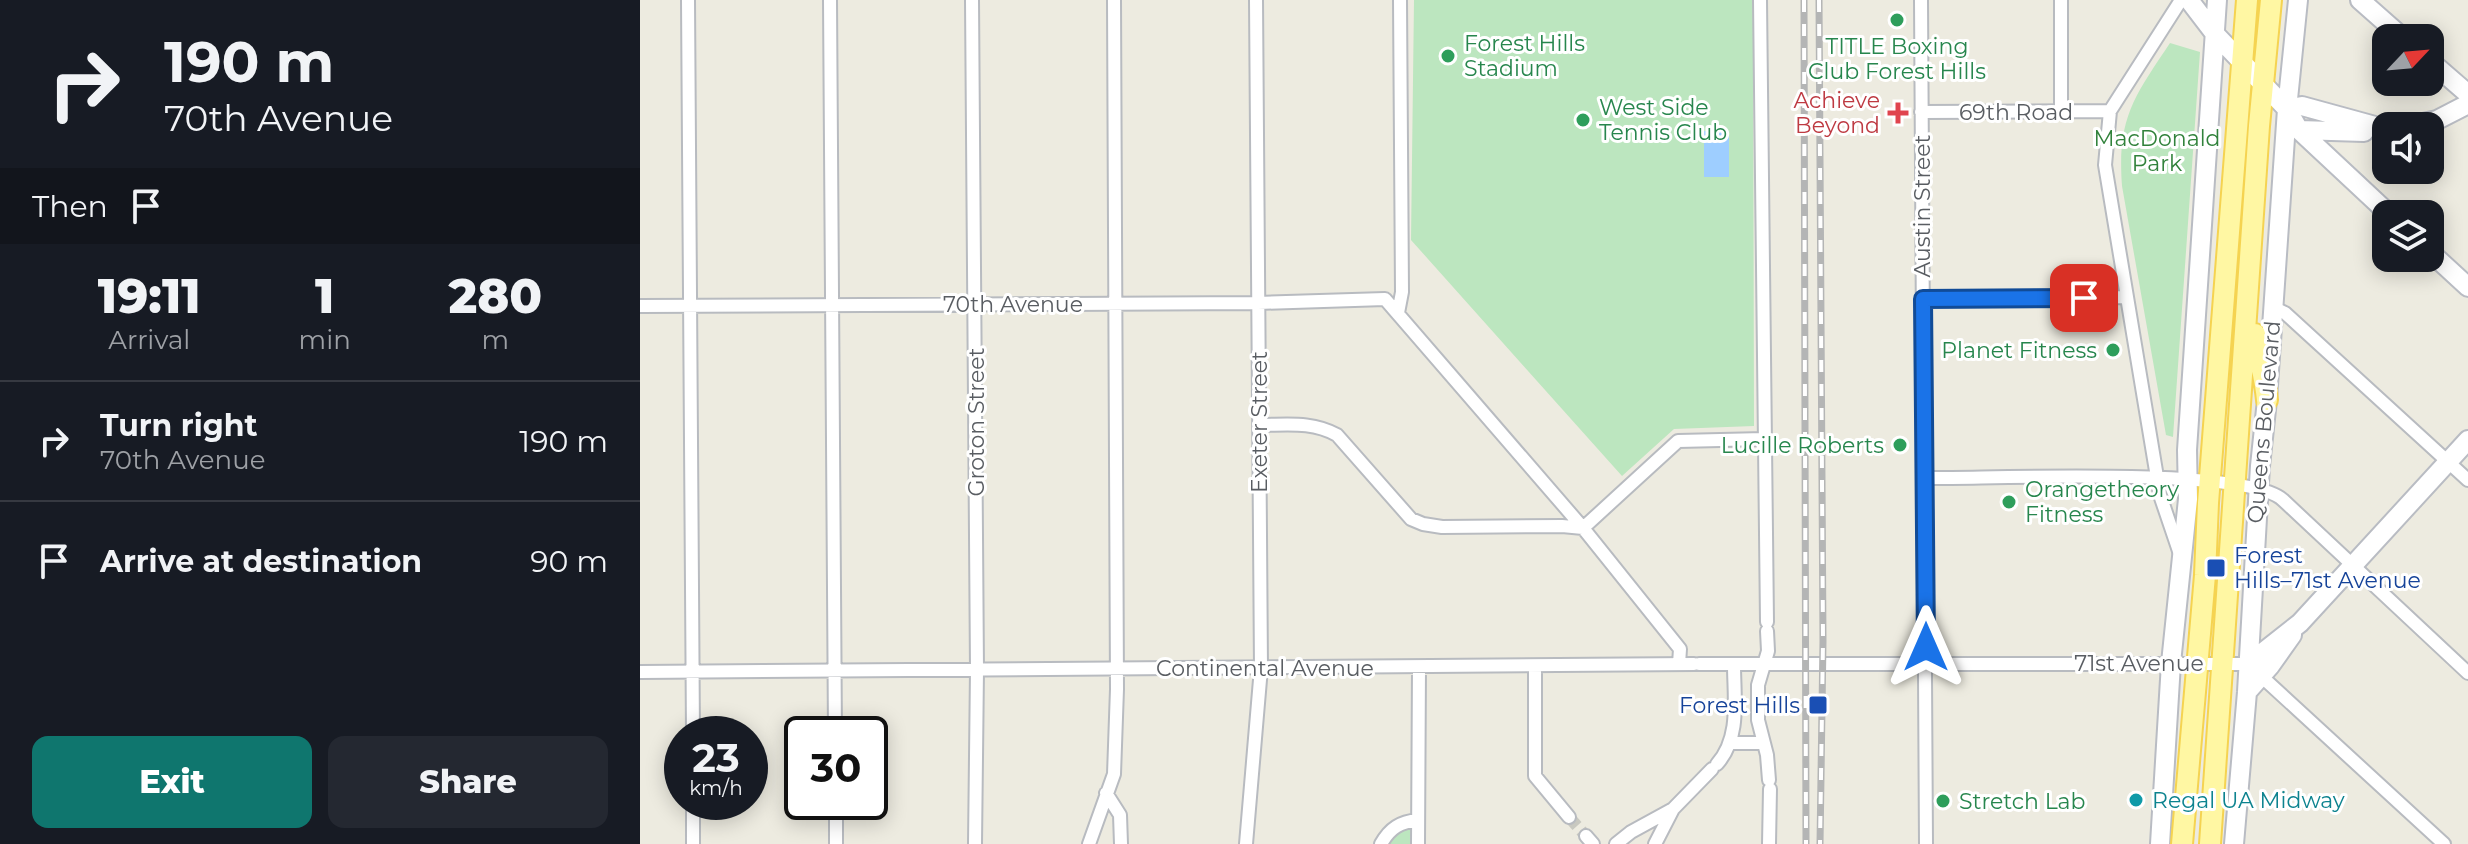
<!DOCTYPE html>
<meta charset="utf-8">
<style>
:root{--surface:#171b24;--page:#242831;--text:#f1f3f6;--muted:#9ea1a6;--line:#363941;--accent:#0f766e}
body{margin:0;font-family:Montserrat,sans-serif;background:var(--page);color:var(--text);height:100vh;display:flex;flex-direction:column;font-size:30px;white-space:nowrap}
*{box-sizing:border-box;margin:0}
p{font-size:26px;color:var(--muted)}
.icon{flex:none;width:44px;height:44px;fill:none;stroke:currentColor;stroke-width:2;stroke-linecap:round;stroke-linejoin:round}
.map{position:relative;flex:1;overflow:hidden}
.details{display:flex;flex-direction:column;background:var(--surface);width:640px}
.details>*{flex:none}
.banner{background:#171b24;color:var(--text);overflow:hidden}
.needle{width:52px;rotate:64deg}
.tools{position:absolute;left:1732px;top:24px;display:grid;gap:16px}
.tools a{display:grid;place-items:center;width:72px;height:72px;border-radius:16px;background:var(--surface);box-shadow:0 4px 20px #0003;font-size:40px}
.speed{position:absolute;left:24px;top:716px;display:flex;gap:16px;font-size:40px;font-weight:700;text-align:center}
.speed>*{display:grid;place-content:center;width:104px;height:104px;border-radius:50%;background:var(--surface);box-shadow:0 4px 20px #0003;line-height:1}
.speed small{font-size:20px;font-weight:400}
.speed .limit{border:4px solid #111;border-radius:12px;background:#fff;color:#111}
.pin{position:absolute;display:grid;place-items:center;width:68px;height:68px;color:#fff;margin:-34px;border-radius:16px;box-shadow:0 4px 12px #0006}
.me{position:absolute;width:88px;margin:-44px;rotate:0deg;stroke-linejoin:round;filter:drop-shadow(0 0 6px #0008)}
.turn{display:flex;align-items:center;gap:28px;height:168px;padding:0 32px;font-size:36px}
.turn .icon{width:104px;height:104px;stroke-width:2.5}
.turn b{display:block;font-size:56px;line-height:68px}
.then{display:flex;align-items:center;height:76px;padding:0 32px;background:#0003;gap:16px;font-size:30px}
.eta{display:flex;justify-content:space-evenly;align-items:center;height:136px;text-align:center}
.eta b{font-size:48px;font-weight:800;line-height:56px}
.button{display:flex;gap:16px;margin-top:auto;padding:16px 32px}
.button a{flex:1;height:92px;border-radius:16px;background:var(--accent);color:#fff;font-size:32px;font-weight:800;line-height:92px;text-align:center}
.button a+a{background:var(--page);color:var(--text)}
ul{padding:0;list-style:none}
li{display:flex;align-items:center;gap:24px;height:120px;padding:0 32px;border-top:2px solid var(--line)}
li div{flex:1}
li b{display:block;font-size:30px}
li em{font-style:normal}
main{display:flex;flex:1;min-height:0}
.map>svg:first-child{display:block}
</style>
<main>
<section class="details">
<div class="banner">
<div class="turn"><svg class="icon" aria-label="right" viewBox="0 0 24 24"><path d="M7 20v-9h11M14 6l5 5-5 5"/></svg><div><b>190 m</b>70th Avenue</div></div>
<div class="then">Then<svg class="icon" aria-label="arrive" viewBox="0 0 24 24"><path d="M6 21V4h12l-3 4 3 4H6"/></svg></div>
</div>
<div class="eta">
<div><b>19:11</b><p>Arrival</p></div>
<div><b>1</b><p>min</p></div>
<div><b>280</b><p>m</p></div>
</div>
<ul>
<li><svg class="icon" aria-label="right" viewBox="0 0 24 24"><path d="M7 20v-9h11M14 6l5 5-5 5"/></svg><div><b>Turn right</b><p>70th Avenue</p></div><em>190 m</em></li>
<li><svg class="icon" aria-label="arrive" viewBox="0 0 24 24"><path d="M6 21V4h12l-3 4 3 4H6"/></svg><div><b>Arrive at destination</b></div><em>90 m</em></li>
</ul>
<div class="button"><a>Exit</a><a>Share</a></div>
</section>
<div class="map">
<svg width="1828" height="844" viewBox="0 0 1828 844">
<rect width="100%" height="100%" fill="#edebe0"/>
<path fill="#bce6bf" d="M774,0H1113L1114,426L1034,429L982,476L771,240Z
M1530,43L1560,52L1533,437L1526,435L1482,186C1477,118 1494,97 1530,43Z
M764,827H771L775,833L772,844H747Z"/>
<path fill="#9eceff" d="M1064,131H1089V177H1064Z"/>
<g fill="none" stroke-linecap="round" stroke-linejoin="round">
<path stroke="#c8c8c0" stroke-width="12" stroke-dasharray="12 6" stroke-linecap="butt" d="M929,817L946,836"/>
<g stroke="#b8bbc0" stroke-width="16">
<path id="street" d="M48,0L53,734
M190,0L195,734
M332,0L337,670L335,844
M1120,0L1127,622
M1281,0L1286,844
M1421,111V0
M1281,112L1470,111
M1283,299L1487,297
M0,306L618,303L745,299L943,528L1040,649L1039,664
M1634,308L1645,313L1828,480
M758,313L762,292L760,0
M620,425C647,425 672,421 697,435L771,519L783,524L802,527L922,526L943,528L1038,441L1124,439
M1285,478C1347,479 1606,466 1643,500L1828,673
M1539,551L1520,495L1465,165L1470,111L1541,0
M1127,631L1128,651L1118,685V720L1127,755L1129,780
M1059,664H1608L1804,844
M895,667V776L929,817
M0,672L1054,664
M1091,743H1123
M1077,764C1101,737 1094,698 1094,665
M466,793L480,815L481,844
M53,802V844
M196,802V844
M946,836L953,844
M449,844L474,774L477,689L474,0
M606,844L621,668L616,0
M741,844C750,828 760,822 778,820
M778,844L779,668
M976,844L991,832L1033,809
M1015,844L1033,809L1072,769
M1129,844L1130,789"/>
</g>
<g stroke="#b9bcc3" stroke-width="22">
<path id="secondary" d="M1549,0L1575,34L1647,109L1659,130L1749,214
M1720,0L1763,38
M1790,61L1828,94
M1647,109L1662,106L1746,129
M1769,126L1797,120L1828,104
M1659,130L1724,132
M1790,252L1828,287
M1608,664L1660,623L1828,440
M1607,692L1630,666L1652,635
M1520,844L1531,663L1548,499L1547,450L1577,0
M1594,844L1607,692L1620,466L1627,400L1647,109L1658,0"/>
</g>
<g stroke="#f5d351" stroke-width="24">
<path id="primary" d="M1615,334C1618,357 1625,376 1627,400
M1542,844L1565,575L1568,503L1607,0
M1570,844L1619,126L1631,0"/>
</g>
<use href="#street" stroke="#fff" stroke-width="12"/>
<use href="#secondary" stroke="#fff" stroke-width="18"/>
<use href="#primary" stroke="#fff7a3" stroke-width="20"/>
<g stroke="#b4b5b5" stroke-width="7">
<path id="rail" d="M1164,0L1166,844
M1179,0L1183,641L1180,844"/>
</g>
<use href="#rail" stroke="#fff" stroke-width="4" stroke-dasharray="12" stroke-linecap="butt"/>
</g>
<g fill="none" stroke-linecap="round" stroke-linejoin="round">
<g stroke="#114b97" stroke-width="20">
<path id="route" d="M1286,647L1283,299L1444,298"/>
</g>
<use href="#route" stroke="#1a73e8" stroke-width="14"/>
</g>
<g fill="#2e9e5b" stroke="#fff" stroke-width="3">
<circle cx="1257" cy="20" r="8"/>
<circle cx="808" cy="56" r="8"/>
<circle cx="943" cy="120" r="8"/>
<circle cx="1473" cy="350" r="8"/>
<circle cx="1260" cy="445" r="8"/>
<circle cx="1369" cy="502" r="8"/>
<circle cx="1303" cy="801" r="8"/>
</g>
<path fill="#e0444e" stroke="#fff" stroke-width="3" d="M1254 101h8v8h8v8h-8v8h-8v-8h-8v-8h8z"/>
<g fill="#1a4fb4" stroke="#fff" stroke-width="3">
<rect x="1566" y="558" width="20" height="20" rx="4"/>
<rect x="1168" y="695" width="20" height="20" rx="4"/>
</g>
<circle fill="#0f9aa8" stroke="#fff" stroke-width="3" cx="1496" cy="800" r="8"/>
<g text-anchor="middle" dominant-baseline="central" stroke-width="6" stroke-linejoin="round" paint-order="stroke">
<g font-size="22" fill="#27864d" stroke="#fff" text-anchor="start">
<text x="824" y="43">Forest Hills<tspan x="824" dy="25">Stadium</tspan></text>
<text x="1257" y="46" text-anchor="middle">TITLE Boxing<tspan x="1257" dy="25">Club Forest Hills</tspan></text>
<text x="959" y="107">West Side<tspan x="959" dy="25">Tennis Club</tspan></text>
<text x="1457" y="350" text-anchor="end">Planet Fitness</text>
<text x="1244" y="445" text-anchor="end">Lucille Roberts</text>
<text x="1385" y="489">Orangetheory<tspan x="1385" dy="25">Fitness</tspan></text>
<text x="1319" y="801">Stretch Lab</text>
</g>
<g font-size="22" fill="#be3a42" stroke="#fff" text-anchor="end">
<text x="1240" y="100">Achieve<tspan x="1240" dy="25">Beyond</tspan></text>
</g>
<g font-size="22" fill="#595d62" stroke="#fff">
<text x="1376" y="112">69th Road</text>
<text transform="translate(1282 206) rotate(-90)">Austin Street</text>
<text x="373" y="304">70th Avenue</text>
<text transform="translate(336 422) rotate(-90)">Groton Street</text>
<text transform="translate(619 422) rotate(-90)">Exeter Street</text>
<text transform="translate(1624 422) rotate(-85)">Queens Boulevard</text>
<text x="1499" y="663">71st Avenue</text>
<text x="625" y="668">Continental Avenue</text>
</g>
<g font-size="22" fill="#31823b" stroke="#fff">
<text x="1517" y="138">MacDonald<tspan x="1517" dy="25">Park</tspan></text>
</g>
<g font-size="22" fill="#164399" stroke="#fff" text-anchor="start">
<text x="1594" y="555">Forest<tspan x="1594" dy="25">Hills–71st Avenue</tspan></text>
<text x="1160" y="705" text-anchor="end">Forest Hills</text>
</g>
<g font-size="22" fill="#0d838f" stroke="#fff" text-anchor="start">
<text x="1512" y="800">Regal UA Midway</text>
</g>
</g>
</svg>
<div class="tools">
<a><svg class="needle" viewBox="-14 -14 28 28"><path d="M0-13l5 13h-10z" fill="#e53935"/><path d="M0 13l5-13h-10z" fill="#9ea1a6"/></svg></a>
<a><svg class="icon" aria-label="sound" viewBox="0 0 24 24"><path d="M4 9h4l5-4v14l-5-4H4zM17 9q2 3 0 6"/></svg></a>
<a><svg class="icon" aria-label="layers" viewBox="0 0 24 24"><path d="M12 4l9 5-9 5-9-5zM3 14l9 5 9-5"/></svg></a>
</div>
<div class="speed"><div>23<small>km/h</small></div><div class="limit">30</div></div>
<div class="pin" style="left:1444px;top:298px;background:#d93025"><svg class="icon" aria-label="arrive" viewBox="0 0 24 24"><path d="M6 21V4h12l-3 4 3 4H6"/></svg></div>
<svg class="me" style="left:1286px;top:647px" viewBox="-20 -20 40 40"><path d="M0-17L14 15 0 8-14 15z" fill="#1a73e8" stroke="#fff" stroke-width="4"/></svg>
</div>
</main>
